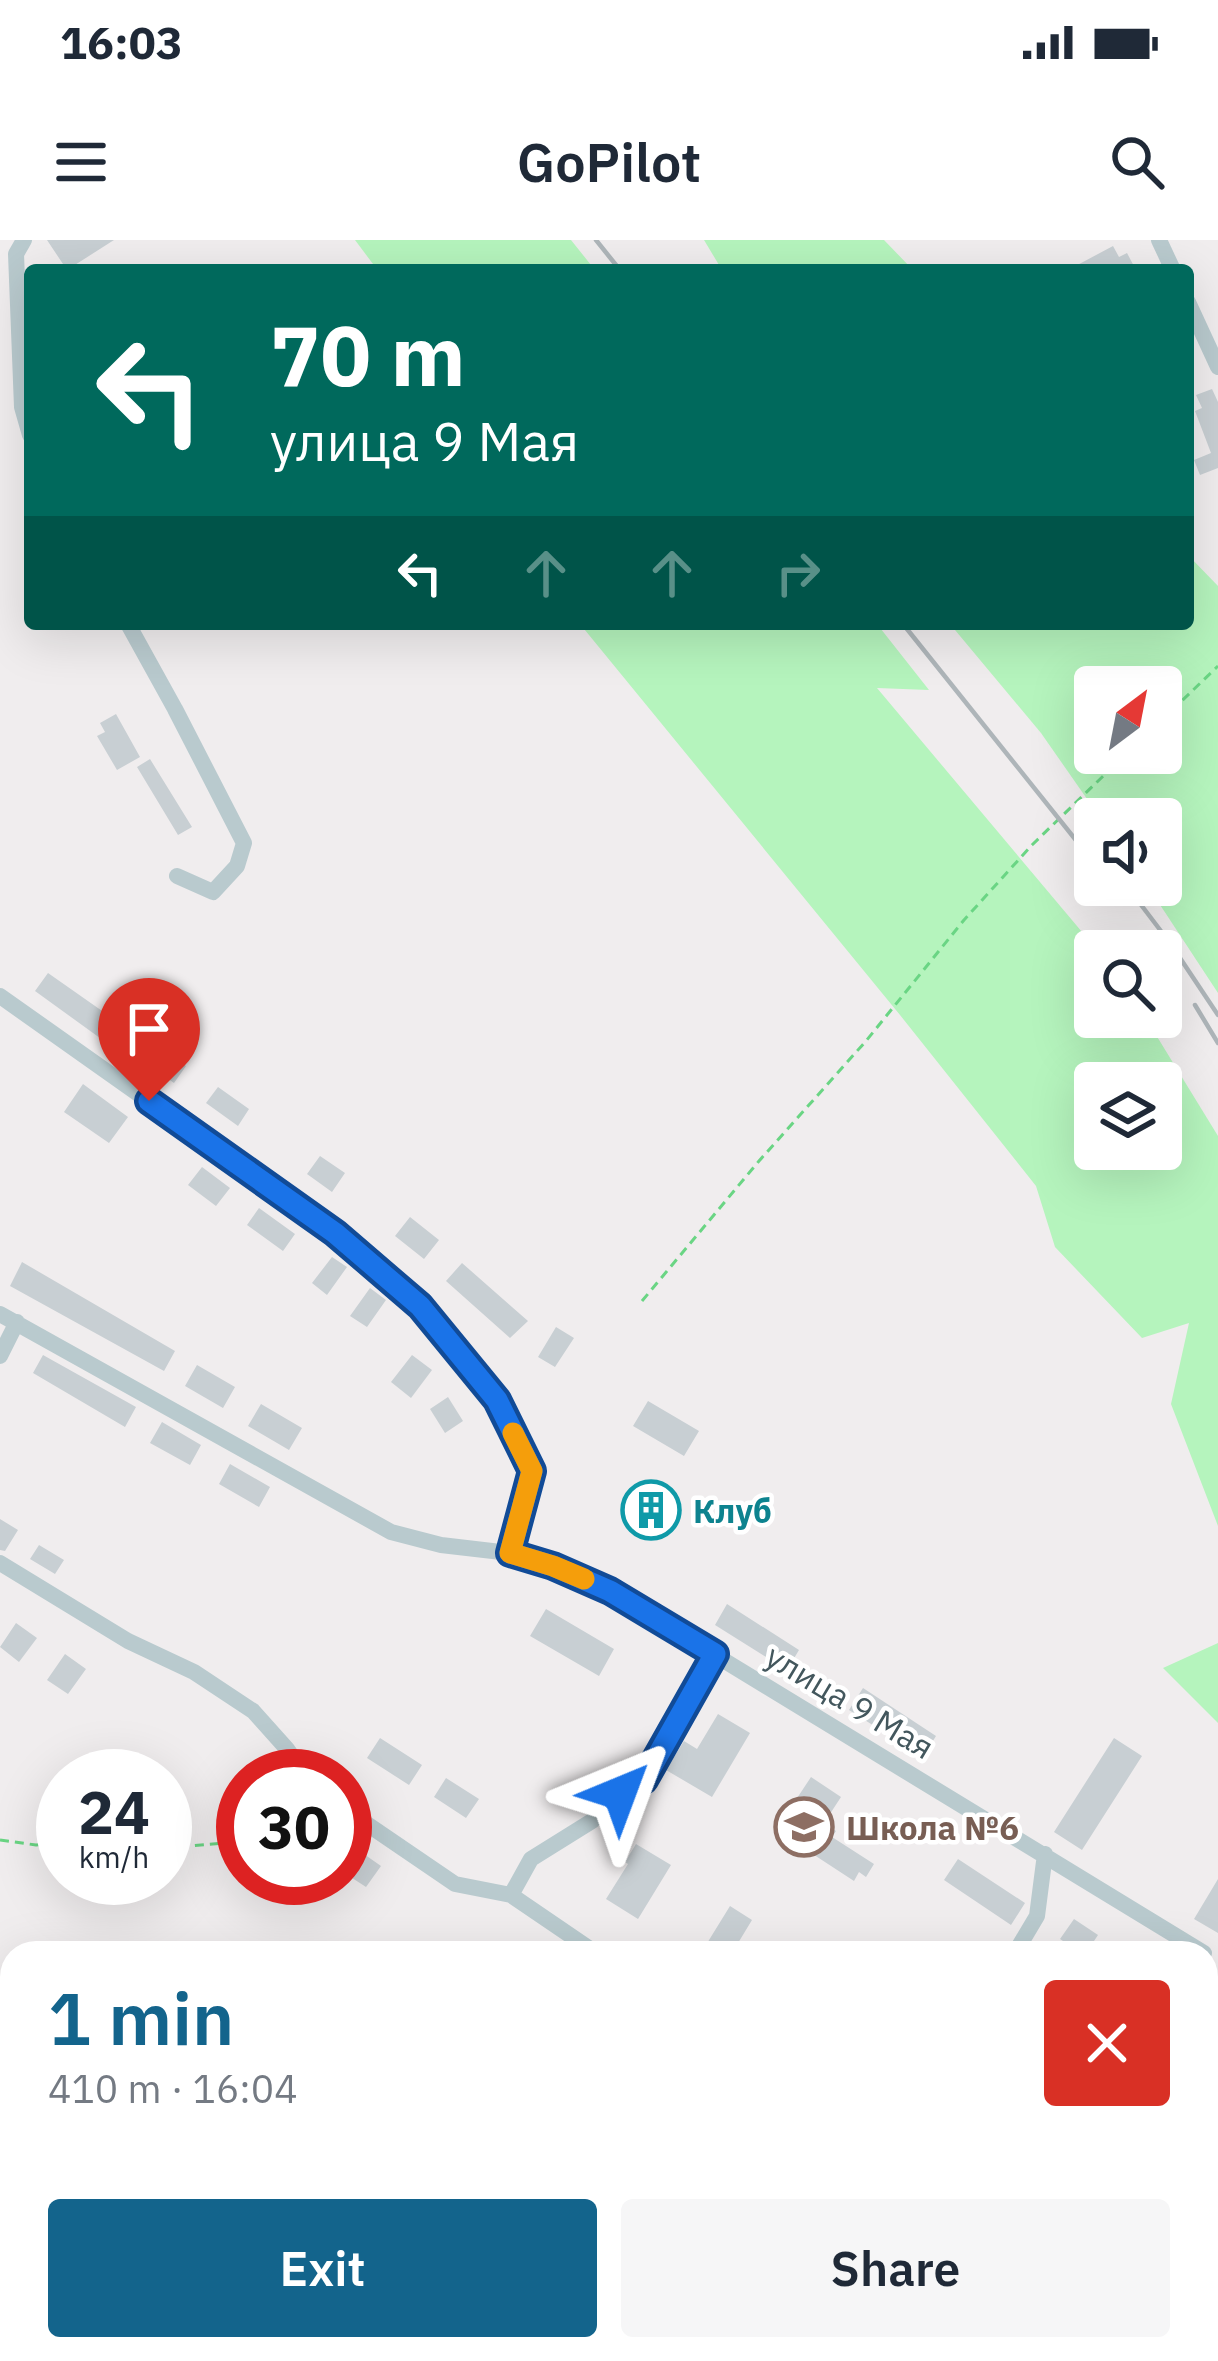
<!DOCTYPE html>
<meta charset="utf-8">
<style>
:root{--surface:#fff;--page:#f6f6f7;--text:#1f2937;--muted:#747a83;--accent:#13648c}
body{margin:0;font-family:"IBM Plex Sans",sans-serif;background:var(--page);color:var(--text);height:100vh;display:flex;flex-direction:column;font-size:45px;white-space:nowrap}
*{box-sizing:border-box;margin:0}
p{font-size:39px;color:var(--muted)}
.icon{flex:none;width:66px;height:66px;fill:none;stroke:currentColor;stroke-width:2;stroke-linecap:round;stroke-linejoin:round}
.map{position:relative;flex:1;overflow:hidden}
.details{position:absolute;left:0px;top:1701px;width:1218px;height:420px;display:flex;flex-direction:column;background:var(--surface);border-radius:36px 36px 0 0;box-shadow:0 12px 48px #0002}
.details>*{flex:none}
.top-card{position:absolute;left:24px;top:24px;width:1170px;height:366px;border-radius:12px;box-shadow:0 12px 48px #0002;background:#00695c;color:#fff;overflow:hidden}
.needle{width:78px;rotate:32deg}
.fabs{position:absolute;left:1074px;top:426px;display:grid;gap:24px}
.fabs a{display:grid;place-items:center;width:108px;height:108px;border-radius:12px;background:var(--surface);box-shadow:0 12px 48px #0002;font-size:60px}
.speed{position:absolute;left:36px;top:1509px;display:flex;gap:24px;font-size:60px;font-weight:700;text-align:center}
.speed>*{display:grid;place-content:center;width:156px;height:156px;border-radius:50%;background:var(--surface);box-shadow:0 12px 48px #0002;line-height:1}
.speed small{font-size:30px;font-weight:400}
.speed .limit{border:18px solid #d22;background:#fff;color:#111}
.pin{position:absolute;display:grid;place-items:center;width:102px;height:102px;color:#fff;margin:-123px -51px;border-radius:50% 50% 50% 0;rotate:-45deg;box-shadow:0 0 12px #0007}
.pin .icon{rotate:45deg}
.me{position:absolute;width:132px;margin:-66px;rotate:44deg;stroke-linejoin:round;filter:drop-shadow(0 0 9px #0008)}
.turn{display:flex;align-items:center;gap:42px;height:252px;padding:0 48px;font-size:54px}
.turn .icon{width:156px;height:156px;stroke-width:2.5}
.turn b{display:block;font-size:84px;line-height:102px}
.lanes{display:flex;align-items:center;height:114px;padding:0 48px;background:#0003;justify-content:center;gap:60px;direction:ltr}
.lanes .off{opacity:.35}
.round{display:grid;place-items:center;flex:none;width:126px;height:126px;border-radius:12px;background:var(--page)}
.summary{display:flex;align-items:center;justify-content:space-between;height:204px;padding:0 48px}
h1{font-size:72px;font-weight:600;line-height:90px;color:var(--accent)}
.button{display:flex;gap:24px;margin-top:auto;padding:24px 48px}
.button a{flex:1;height:138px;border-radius:12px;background:var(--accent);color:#fff;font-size:48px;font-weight:600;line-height:138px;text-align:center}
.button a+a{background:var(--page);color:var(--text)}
.status{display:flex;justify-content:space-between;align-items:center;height:84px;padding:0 60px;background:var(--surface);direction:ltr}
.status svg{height:33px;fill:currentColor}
header{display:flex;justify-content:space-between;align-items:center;height:156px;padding:0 48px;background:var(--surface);font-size:54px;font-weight:600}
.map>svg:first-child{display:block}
</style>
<div class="status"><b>16:03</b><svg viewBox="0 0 49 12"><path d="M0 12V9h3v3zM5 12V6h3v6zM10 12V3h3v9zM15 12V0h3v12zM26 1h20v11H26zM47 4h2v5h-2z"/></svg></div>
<header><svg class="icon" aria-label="menu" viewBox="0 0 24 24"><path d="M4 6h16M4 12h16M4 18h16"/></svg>GoPilot<svg class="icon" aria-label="search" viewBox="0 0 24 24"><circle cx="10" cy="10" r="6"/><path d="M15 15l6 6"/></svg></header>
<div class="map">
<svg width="1218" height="2121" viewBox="0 0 1218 2121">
<rect width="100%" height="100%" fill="#f0edee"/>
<path fill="#b5f4bd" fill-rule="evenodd" d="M355,0H571L595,30H359L373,24Z
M704,0H884L913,30H722Z
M1188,315L1218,346V753L1147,645H1161V579H1101L1041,493L950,384H1188ZM1161,447V513H1095V447Z
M580,384H877L929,450L877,448L1098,711H1095V777H1145L1218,896V1286L1171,1164L1189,1083L1142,1098L1055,1007L1036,946L900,775ZM1095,843H1161V909H1095Z
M1218,1403V1483L1163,1428Z
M0,1780L12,1820L9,1855L0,1861Z
M147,2109H442L448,2121H139Z"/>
<path fill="#c8cfd3" d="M47,0H114L67,30Z
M1113,6L1119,17L1127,13L1136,30H1068Z
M1212,149L1218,162V228L1200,235L1194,220L1211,213L1195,171L1202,168L1196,155Z
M116,474L140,517L117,530L97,496L105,492L100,483Z
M150,519L192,587L178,595L137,527Z
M48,733L125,787L111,806L35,751Z
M159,807L186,826L174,843L147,824Z
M83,844L128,877L109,903L64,872Z
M218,847L249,869L238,886L206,863Z
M320,916L345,933L332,952L307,934Z
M202,927L230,948L216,966L188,945Z
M259,968L295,994L283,1011L247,985Z
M410,977L439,1000L424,1019L395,996Z
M332,1017L347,1027L327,1055L312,1043Z
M22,1022L175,1111L164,1131L10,1046Z
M462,1023L528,1081L510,1098L446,1041Z
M370,1048L386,1060L367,1087L350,1076Z
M556,1087L574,1098L555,1127L538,1117Z
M43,1115L136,1167L125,1187L33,1133Z
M412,1115L432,1130L411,1158L391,1142Z
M197,1125L235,1147L223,1168L185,1146Z
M448,1157L463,1181L445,1193L430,1169Z
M648,1161L699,1191L684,1216L633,1186Z
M261,1164L302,1188L289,1210L248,1186Z
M162,1182L201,1205L190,1225L150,1203Z
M230,1224L270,1247L259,1267L219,1244Z
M636,1244L682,1270L667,1295L621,1270Z
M0,1279L18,1290L5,1311L0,1310Z
M39,1305L64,1320L55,1334L30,1319Z
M727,1364L799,1410L787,1430L715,1385Z
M546,1369L614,1409L599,1436L530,1396Z
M16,1383L37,1398L19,1422L0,1407Z
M65,1414L86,1429L68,1454L47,1440Z
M863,1448L936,1496L923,1517L849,1470Z
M718,1474L750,1493L712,1557L666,1530L684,1501L697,1509Z
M380,1498L422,1525L409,1545L367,1518Z
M1114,1498L1142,1516L1082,1610L1054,1592Z
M811,1537L841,1557L824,1583L836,1591L832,1597L874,1624L866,1637L859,1632L854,1641L776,1590Z
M446,1538L479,1559L466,1578L434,1557Z
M636,1604L671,1625L638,1679L606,1659L628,1624L625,1622Z
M361,1612L381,1626L366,1647L346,1634Z
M958,1619L1025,1663L1011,1685L944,1640Z
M1218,1639V1693L1194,1679Z
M730,1666L752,1680L732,1713H701Z
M1074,1679L1098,1695L1086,1713H1081L1060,1699Z"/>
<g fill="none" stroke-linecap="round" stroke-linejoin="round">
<path stroke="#6ad584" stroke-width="3" stroke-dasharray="9 6" stroke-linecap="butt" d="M1161,481L1218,426
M642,1061L759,921L866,801L964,680L1032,605L1127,513
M0,1600L36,1605L63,1603
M165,1608L225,1603L243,1606"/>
<path stroke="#b9cace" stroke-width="16" d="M24,0L16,14L22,167L30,195
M1159,0L1173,30
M1188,62L1218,127
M128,384L175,469L244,603L237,626L213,652L177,636
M0,756L335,993L420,1066L497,1160L532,1231L510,1313
M0,1074L391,1292L441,1305L510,1313L552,1326L610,1351L1204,1713
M0,1116L17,1082
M0,1323L128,1401L194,1432L253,1471L287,1509L306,1536
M345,1569L455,1644L511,1655L596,1713
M511,1655L531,1619L592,1581L620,1553L644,1541L715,1414
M1015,1713L1037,1676L1045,1614
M1206,1944L1218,1946"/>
<path stroke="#aeb5b9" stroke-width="4.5" d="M596,0L620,30
M903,384L1095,624
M1126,645L1170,703L1218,775
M1195,765L1218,803"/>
</g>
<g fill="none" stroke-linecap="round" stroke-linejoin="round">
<g stroke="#114b97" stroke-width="30">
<path id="route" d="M149,861L335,993L420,1066L497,1160L532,1231L510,1313L553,1326L610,1351L715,1414L644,1540L620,1553"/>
</g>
<use href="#route" stroke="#1a73e8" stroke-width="21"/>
<path stroke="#f59e0b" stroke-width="21" d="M513,1193L532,1231L510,1313L553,1326L584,1339"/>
</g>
<defs>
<g id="building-ring" transform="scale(3)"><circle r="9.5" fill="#fff" stroke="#0f9aa8" stroke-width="1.5"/><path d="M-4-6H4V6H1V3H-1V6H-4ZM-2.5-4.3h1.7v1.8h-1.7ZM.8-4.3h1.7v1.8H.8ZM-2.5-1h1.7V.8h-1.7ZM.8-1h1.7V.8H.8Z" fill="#0f9aa8"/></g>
<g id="school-ring" transform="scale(3)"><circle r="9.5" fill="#fff" stroke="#8d6e63" stroke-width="1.5"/><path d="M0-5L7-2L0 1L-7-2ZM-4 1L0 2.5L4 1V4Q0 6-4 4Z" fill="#8d6e63"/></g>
</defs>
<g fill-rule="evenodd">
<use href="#building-ring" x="651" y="1270"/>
<use href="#school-ring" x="804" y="1587"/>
</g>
<g text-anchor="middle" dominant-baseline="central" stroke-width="9" stroke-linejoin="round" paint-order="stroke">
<g font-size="33" font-weight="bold" fill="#0d838f" stroke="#fff" text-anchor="start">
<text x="693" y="1270">Клуб</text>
</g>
<g font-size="33" fill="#43575d" stroke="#fff">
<text transform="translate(850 1461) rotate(31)">улица 9 Мая</text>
</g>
<g font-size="33" font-weight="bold" fill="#785e54" stroke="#fff" text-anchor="start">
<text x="846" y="1587">Школа №6</text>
</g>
</g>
</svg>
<div class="fabs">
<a><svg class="needle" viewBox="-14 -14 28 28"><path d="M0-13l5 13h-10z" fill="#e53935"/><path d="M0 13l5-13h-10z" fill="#747a83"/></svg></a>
<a><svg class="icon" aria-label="sound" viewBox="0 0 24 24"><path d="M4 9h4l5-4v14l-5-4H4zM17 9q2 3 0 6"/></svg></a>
<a><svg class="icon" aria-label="search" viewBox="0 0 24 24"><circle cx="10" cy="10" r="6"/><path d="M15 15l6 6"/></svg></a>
<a><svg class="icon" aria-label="layers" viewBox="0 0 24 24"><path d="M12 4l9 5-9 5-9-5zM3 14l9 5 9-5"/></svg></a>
</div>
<div class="speed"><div>24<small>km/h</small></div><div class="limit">30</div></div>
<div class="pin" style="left:149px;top:861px;background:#d93025"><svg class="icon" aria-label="arrive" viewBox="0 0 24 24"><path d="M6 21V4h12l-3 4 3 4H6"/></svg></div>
<svg class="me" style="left:620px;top:1553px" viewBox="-20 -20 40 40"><path d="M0-17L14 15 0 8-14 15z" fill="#1a73e8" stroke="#fff" stroke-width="4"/></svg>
<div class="top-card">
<div class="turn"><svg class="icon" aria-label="left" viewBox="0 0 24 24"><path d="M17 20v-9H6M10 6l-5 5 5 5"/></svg><div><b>70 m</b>улица 9 Мая</div></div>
<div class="lanes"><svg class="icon" aria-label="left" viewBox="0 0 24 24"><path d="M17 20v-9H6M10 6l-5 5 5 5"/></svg><svg class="icon off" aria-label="ahead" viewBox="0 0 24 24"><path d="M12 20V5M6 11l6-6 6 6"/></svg><svg class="icon off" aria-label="ahead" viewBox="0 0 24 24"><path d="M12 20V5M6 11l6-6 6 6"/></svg><svg class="icon off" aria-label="right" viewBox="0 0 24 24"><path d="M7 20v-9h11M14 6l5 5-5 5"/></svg></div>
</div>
<section class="details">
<div class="summary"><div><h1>1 min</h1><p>410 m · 16:04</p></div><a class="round" style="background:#d93025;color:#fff"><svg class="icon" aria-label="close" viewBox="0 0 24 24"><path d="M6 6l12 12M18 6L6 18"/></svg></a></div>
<div class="button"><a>Exit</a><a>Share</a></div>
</section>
</div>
